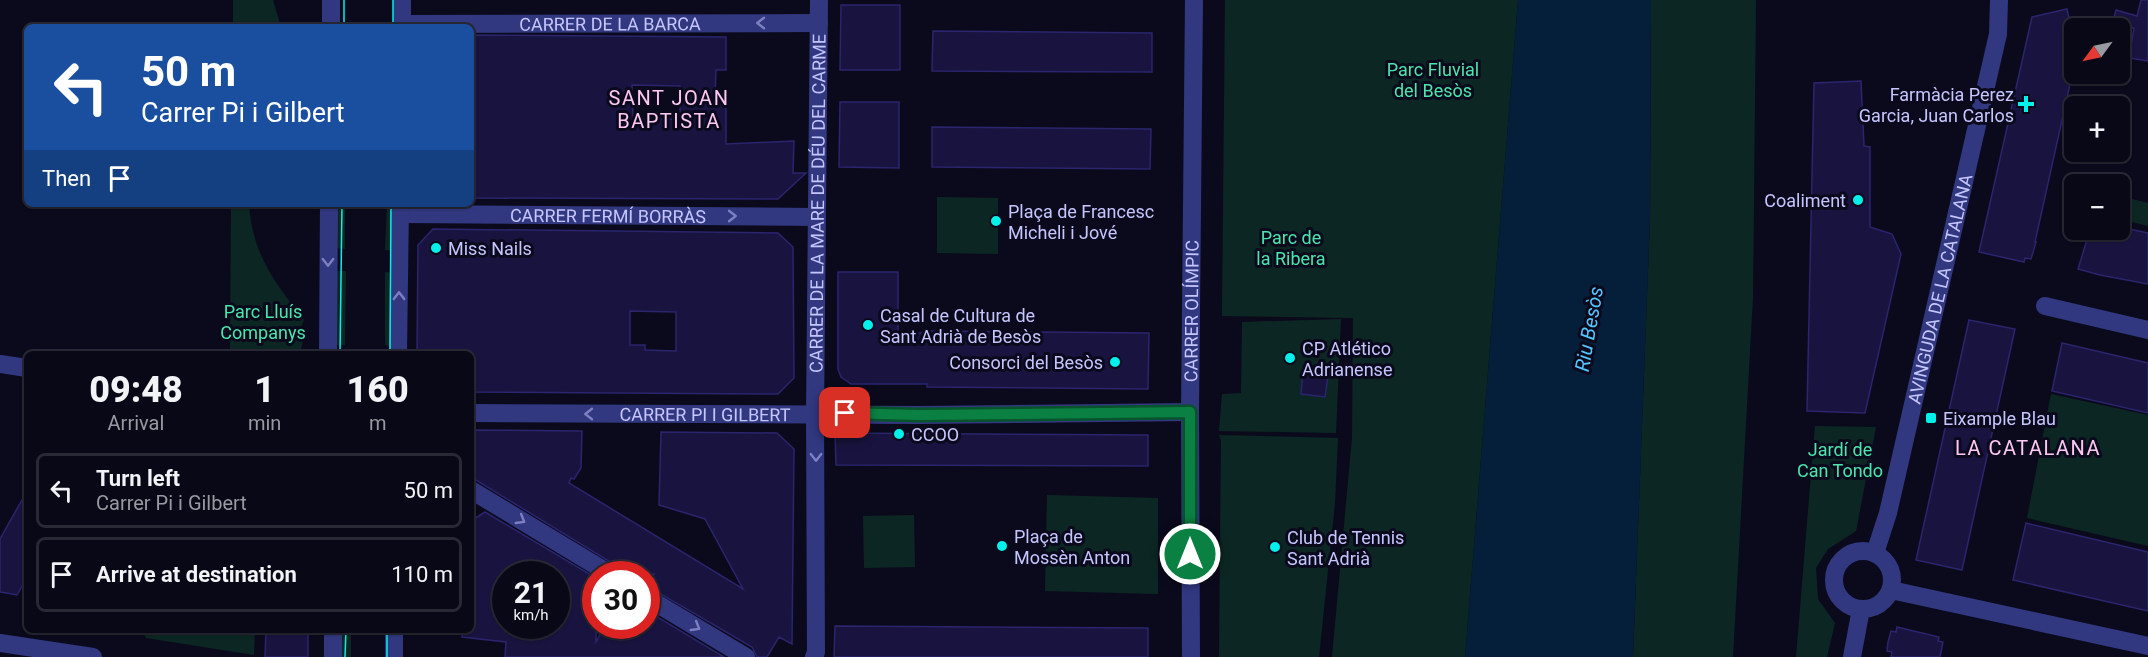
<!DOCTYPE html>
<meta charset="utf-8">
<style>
:root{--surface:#080816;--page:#161623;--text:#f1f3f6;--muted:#989aa1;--line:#292935}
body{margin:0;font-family:Roboto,sans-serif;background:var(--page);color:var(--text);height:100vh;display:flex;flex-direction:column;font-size:22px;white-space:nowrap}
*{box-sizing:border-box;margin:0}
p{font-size:20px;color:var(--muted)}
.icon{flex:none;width:33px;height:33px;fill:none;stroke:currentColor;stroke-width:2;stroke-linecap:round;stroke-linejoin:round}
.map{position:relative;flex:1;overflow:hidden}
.panel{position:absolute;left:24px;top:351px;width:450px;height:282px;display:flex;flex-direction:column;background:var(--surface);border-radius:9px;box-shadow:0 2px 4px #0004,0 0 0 2px var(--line)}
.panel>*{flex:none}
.guide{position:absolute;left:24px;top:24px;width:450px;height:183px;border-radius:9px;box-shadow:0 2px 4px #0004,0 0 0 2px var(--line);background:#1a4fa0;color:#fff;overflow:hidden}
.needle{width:39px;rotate:237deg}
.controls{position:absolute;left:2064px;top:18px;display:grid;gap:12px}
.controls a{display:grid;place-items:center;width:66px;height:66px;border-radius:9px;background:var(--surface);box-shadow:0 2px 4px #0004,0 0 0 2px var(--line);font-size:30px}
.speed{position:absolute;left:492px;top:561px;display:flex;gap:12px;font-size:30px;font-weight:700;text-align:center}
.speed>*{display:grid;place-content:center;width:78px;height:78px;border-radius:50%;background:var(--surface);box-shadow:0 2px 4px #0004,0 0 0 2px var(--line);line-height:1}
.speed small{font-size:15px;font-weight:400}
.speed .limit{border:9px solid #d22;background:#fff;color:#111}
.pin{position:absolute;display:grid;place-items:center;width:51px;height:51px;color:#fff;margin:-26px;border-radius:12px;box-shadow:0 3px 9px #0006}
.me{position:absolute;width:66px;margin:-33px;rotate:0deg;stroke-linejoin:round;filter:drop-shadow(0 0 4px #0008)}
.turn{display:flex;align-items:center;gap:21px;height:126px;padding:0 18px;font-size:27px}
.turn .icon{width:78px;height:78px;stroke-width:2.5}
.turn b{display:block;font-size:42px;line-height:51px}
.then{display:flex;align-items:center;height:57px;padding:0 18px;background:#0003;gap:12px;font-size:22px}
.eta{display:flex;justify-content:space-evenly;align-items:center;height:102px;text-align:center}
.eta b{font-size:36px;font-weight:800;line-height:42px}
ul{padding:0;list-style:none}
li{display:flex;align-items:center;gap:18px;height:75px;margin:0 12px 9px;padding:0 6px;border:3px solid var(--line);border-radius:9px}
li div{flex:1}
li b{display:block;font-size:22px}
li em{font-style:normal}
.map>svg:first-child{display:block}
</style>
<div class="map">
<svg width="2148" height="657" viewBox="0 0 2148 657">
<rect width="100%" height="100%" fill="#0b0a1d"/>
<path fill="#0c2723" d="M233,0H273L281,27H233Z
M1225,0H1518L1465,657H1332L1352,438L1353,318L1222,316Z
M1651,0H1756L1753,297L1733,657H1633L1650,219Z
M2120,196L2148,203V226L2120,219Z
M937,197L998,198V254L937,253Z
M231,204H249C252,253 274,282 304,320L301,327H306L300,354H230Z
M337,204H345V249L336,248Z
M387,204H395V251L385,250Z
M336,271H346L345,345H335Z
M385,272L395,273L394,346L385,345Z
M1341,319L1336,433L1219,431L1222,394L1241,393L1242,322Z
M2051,394L2148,415V546L2027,518Z
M1815,426L1876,427L1856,531L1828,549L1816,568L1818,599L1835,623L1827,657H1796Z
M1219,435L1338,438L1335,503L1319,657H1219L1221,441Z
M1047,495L1158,498V594L1045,591Z
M914,515L915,567L864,568L863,516Z
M141,630H255L254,655L146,638Z
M341,630H351V657H341Z"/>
<path fill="#051f3b" d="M1518,0H1651L1650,219L1633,657H1465Z"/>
<path fill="#18143f" stroke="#2a256d" stroke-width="1.5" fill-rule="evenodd" d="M2141,0H2148V61L2129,58L2134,28H2111L2116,10L2137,16Z
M841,5H900V70H840Z
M2067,9L2070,23L2074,24V66L2035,242H2036L2031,259L2025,258L2024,262L1979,252L2032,17Z
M933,31L1152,33V72L932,71Z
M471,35L726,37V70H716L715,97L726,98V144L794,141L793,173H806L778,199L471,198ZM632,85L680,86V119H633Z
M1861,81L1864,146L1870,147V227L1892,234L1901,254L1865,413L1807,411L1814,83Z
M840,102H899V168L839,167Z
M932,127L1151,129L1150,169L932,167Z
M2120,227L2148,233V284L2100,275L2078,269L2090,230H2120Z
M433,229L778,233L793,247L794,378L778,394L471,392V354H417L418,245ZM630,311L676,312V351L645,350V345H630Z
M838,272H898V337L931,331L1149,333L1148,389L927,387V384H851L841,377L838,369Z
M1969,320L2015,329L1962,570L1916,560Z
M2062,343L2148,363V413L2052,391Z
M1303,373L1328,376L1325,397L1301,394Z
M471,430L582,431L581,468L574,479L571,478L569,483L743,589L705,519L659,505L661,432L777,433L794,449L792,644L779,637L767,657H757L752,647L647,586L654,574H630L471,477Z
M835,433L1148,435V466L836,465Z
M27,491V577L17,595L0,592V539Z
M485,512L596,578V642L605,626H646V610L724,657H505L506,642L462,637V630H471V521ZM506,574H556V626H506Z
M2026,523L2148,552V611L2013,580Z
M835,626L1148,628V657H834Z
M1897,627L1939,637L1938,641L1943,642L1940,657H1891L1892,652L1887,651L1888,642L1891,631L1896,632Z
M266,630H308V657H265Z"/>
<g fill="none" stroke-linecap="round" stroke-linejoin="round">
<g stroke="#313880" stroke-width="18">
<path d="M402,0V27"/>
<path id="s1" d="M402,24L819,23"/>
<path d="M331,27V0"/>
<path id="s2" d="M400,214L817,217"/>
<path d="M2045,306L2148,330"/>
<path d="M328,354L329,204"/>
<path d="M398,354L400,204"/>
<path d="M0,364L27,368"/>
<path id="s3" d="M471,413L919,415L1190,412"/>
<path d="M471,490L610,574"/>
<circle cx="1863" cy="580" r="29"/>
<path id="s4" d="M1875,553L1888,513L1998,34L1999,0"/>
<path d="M1891,590L2148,646"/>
<path d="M646,597L746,657"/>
<path d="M333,630V657"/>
<path d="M0,643L93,657"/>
<path d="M394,657V630"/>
<path id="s5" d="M814,657L816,652L815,415L819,0"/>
<path id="s6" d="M1191,657L1190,412L1194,0"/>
<path d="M1852,657L1861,609"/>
</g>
<path stroke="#00f1ea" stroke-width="1.5" d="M344,0V27
M393,27V0
M340,354L342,204
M390,354L391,204
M345,657L346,630
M387,657V630"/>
</g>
<defs><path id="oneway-chevron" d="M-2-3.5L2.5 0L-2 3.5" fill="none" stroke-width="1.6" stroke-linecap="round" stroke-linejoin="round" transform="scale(1.5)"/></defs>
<g stroke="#7c7fc0">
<use href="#oneway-chevron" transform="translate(761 23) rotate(180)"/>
<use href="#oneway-chevron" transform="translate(732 216)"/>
<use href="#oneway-chevron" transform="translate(328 262) rotate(90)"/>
<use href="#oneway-chevron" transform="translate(399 296) rotate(-90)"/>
<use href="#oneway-chevron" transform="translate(589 414) rotate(-180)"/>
<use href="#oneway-chevron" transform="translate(816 457) rotate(90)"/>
<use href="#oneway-chevron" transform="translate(521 520) rotate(31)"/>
<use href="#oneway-chevron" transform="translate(696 627) rotate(31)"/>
</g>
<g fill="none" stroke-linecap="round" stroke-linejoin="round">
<g stroke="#07532c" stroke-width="15">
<path id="route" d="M845,413L919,415L1190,412V554"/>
</g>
<use href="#route" stroke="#0b8043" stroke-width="10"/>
</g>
<g fill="#00f1ea" stroke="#0b0a1d" stroke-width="2">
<path d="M2023 95h6v6h6v6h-6v6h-6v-6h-6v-6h6z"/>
<circle cx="1858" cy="200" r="6"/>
<circle cx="996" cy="221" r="6"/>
<circle cx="436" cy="248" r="6"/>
<circle cx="868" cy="325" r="6"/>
<circle cx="1290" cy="358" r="6"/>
<circle cx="1115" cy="362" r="6"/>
<rect x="1925" y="412" width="12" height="12" rx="3"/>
<circle cx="899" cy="434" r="6"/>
<circle cx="1002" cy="546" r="6"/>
<circle cx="1275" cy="547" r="6"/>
</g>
<g text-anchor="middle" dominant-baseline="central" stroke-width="6" stroke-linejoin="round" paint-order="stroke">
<g font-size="18" fill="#c6c6ff" stroke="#0b0a1d">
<text stroke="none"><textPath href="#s1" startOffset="208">CARRER DE LA BARCA</textPath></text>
<text stroke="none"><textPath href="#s5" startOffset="454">CARRER DE LA MARE DE DÉU DEL CARME</textPath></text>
<text stroke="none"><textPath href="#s2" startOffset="208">CARRER FERMÍ BORRÀS</textPath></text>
<text stroke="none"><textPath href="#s4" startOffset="272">AVINGUDA DE LA CATALANA</textPath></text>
<text stroke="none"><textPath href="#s6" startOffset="346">CARRER OLÍMPIC</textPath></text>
<text stroke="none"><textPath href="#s3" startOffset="234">CARRER PI I GILBERT</textPath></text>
</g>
<g font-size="18" fill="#49e7ab" stroke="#0b0a1d">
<text x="1433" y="69">Parc Fluvial<tspan x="1433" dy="21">del Besòs</tspan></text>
<text x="1291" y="237">Parc de<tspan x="1291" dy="21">la Ribera</tspan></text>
<text x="263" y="311">Parc Lluís<tspan x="263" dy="21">Companys</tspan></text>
<text x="1840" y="449">Jardí de<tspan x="1840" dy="21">Can Tondo</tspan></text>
</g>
<g font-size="18" fill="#c6c6ff" stroke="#0b0a1d" text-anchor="start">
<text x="2014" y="94" text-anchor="end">Farmàcia Perez<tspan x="2014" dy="21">Garcia, Juan Carlos</tspan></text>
<text x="1846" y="200" text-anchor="end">Coaliment</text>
<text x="1008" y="211">Plaça de Francesc<tspan x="1008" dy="21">Micheli i Jové</tspan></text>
<text x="448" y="248">Miss Nails</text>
<text x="880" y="315">Casal de Cultura de<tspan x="880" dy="21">Sant Adrià de Besòs</tspan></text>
<text x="1302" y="348">CP Atlético<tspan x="1302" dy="21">Adrianense</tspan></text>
<text x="1103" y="362" text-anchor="end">Consorci del Besòs</text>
<text x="1943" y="418">Eixample Blau</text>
<text x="911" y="434">CCOO</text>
<text x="1014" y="536">Plaça de<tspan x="1014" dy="21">Mossèn Anton</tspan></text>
<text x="1287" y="537">Club de Tennis<tspan x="1287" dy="21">Sant Adrià</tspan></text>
</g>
<g font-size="20" letter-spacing="1.5" fill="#ffc8f2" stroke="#0b0a1d">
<text x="669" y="98">SANT JOAN<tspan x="669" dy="23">BAPTISTA</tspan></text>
<text x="2028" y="448">LA CATALANA</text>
</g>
<g font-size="20" font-style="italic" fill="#54c6ff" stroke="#0b0a1d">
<text transform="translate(1589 329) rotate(-80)">Riu Besòs</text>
</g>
</g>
</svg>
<div class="controls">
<a><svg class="needle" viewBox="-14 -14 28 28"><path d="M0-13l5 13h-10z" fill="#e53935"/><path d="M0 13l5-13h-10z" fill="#989aa1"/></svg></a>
<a>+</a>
<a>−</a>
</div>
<div class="speed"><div>21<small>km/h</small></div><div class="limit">30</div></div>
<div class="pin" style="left:845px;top:413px;background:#d93025"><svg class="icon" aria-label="arrive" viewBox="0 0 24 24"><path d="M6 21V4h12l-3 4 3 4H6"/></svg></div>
<svg class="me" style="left:1190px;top:554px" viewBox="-20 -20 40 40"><circle r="17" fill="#0b8043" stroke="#fff" stroke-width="3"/><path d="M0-11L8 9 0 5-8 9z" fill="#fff"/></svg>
<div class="guide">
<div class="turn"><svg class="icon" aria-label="left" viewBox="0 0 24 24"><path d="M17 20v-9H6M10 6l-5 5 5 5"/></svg><div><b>50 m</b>Carrer Pi i Gilbert</div></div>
<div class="then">Then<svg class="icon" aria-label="arrive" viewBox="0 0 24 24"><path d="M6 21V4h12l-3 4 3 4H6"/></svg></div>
</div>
<section class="panel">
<div class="eta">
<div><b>09:48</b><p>Arrival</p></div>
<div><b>1</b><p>min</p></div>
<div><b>160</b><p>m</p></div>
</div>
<ul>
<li><svg class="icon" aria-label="left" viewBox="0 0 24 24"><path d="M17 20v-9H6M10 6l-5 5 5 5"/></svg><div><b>Turn left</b><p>Carrer Pi i Gilbert</p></div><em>50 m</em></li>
<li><svg class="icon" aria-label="arrive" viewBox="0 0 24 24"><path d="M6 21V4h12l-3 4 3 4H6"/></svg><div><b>Arrive at destination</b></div><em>110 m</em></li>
</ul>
</section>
</div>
